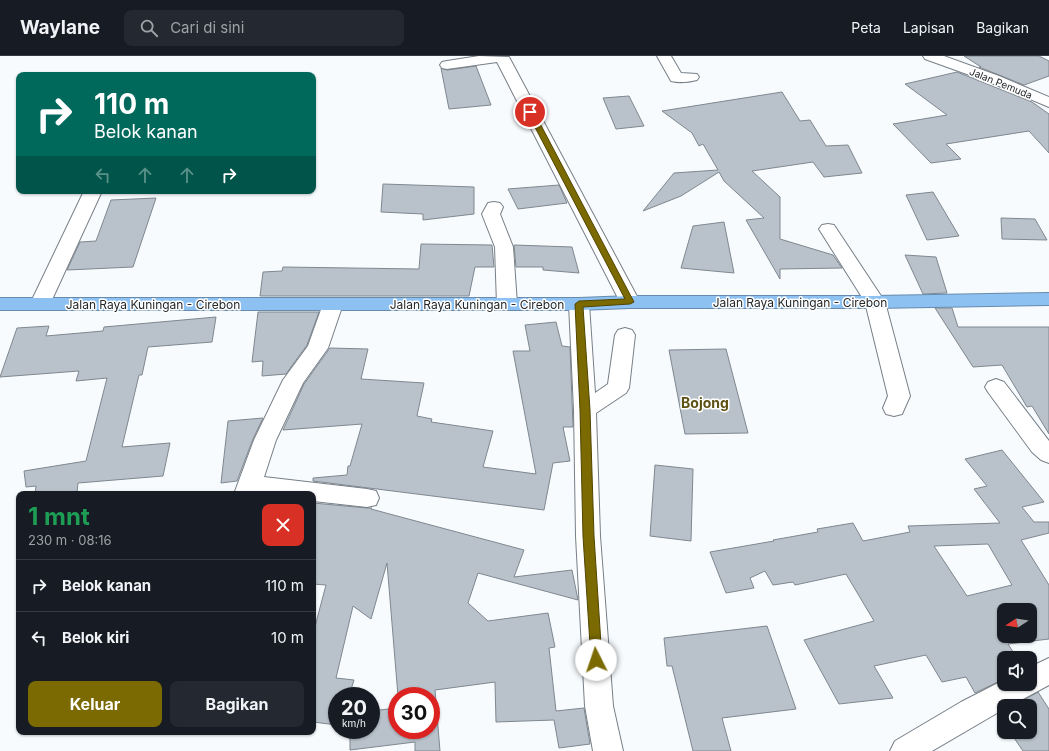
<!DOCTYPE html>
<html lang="id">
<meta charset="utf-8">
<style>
:root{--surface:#171b24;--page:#242831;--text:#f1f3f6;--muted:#9ea1a6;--line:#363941;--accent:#7b6a01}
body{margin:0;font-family:Inter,sans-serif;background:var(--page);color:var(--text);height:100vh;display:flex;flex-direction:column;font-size:15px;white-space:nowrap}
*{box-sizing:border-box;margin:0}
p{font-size:13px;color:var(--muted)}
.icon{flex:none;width:22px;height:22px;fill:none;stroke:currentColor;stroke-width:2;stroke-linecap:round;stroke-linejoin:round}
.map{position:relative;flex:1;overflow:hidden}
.panel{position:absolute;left:16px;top:435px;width:300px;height:244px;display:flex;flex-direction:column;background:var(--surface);border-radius:8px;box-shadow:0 1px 3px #0004}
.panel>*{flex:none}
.top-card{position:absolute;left:16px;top:16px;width:300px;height:122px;border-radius:8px;box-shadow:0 1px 3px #0004;background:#00695c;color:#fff;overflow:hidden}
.needle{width:26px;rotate:258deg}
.buttons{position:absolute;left:997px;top:547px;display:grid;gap:8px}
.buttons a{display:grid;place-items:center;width:40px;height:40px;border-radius:8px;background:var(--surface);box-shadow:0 1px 3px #0004;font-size:20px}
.speed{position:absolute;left:328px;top:631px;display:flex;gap:8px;font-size:20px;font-weight:700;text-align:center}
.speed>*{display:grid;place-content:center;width:52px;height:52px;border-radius:50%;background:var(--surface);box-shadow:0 1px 3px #0004;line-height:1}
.speed small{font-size:10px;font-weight:400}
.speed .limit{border:6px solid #d22;background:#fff;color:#111}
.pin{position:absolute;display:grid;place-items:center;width:34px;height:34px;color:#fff;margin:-17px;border:2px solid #fff;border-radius:50%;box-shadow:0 1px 4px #0007}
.me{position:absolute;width:44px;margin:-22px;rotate:356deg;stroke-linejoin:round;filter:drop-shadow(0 0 3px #0008)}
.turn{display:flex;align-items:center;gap:14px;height:84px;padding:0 12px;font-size:18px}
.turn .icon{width:52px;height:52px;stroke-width:2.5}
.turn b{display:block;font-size:28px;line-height:34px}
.lanes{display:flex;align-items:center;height:38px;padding:0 12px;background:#0003;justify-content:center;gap:20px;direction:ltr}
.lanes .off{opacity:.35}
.round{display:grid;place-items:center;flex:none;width:42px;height:42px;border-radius:8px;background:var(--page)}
.head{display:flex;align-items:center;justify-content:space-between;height:68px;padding:0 12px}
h1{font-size:24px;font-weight:700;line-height:30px;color:#1e9e55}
.primary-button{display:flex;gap:8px;margin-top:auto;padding:8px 12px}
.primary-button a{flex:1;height:46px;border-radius:8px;background:var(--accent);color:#fff;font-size:16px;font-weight:700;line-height:46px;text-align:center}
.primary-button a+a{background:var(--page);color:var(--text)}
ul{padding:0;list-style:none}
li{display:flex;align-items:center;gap:12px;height:52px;padding:0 12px;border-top:1px solid var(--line)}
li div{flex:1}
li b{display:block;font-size:15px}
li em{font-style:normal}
header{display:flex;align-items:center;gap:24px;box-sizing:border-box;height:56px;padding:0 20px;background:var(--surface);border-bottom:1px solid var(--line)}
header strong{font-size:19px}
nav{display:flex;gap:22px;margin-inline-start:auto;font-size:14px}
.search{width:280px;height:36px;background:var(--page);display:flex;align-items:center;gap:10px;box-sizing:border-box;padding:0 14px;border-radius:8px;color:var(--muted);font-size:15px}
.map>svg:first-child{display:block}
</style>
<header>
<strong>Waylane</strong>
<div class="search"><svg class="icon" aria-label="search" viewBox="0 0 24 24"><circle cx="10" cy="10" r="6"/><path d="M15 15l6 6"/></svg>Cari di sini</div>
<nav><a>Peta</a><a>Lapisan</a><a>Bagikan</a></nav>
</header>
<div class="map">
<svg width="1049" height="695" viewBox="0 0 1049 695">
<rect width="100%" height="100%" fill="#f7fbfe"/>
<path fill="#b9c2cb" stroke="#7f878f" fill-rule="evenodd" d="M964,0H1039L1049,5V20L1024,29L979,11H981Z
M476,10L491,49L449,53L441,12L447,14Z
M957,16L1032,46L1049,58V97L1029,75L946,88L961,103L931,107L893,68L947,59L905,28Z
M782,36L800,65L810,64L826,90L848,89L862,117L824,121L813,106L752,115L780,141V183L833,199L842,212L780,213V223L746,164L764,162L724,125L719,116L681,140L643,155L674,117L718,114L703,88L699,90L692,77L662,55Z
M629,40L644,70L616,73L603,42Z
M383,128L474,131V158L423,164V158L381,156Z
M559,129L567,147L518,153L508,133Z
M933,136L959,180L927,184L906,139Z
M156,142L133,211L67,214L80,186L96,185L111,144Z
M1001,162L1035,163L1047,184L1002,183Z
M724,166L734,217L681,212L693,170Z
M421,188L492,189L494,211H475L469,240H260L263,216L282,215L283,211L419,213Z
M514,189L572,191L579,217L543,214V211H516Z
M905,199L936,201L947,237L923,238Z
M935,252H952L958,271H1049V378L1032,350L1027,351L1002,309L973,311Z
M258,256H319L307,289L286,318L262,320L263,305L252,306Z
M216,261L212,286L148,291L142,319H139L122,391L170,387L163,420L78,427L77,437L69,438H35L36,430L26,431L24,415L86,405L107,322L76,325L79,315L0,321L17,272L49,270L46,280L103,275L104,271Z
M556,266L562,290L570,291L573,371H563L570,405L553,407L544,454L313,425V422L347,419L348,410H350L362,368L283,374L304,328L330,292L368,293L361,323L424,327L417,360L432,363L431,366L493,375L483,411L536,418L513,295H530L525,269Z
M726,293L748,377L685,378L669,294Z
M263,362L253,383L237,425L221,427L228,365Z
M1002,394L1044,446L1022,451L1034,466H1049V477L1021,484L1049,529V583L1008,588L1017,602H1004V623L975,637L966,621L942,626L926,599L874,610L893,642L839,648L804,584L874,565L846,518L795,529L793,526L773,529L765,515L750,522L754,532L726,537L710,496L774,485L773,484L818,476L817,473L853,467L863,485L910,476L908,470L1000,467L974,433L987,430L965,403ZM988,488L1012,529L967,540L934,490ZM1004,554H1030V580H1004Z
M655,409L693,413L691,485L650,480Z
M313,447L367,452H372L371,453L524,494L514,521L572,514L578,544L478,517L468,547L488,565L548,557L555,591L549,592L556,655L584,652L590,688L559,692L554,664L496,666L495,626L435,634L440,695H415V686L350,694V674H371V655L397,652V674H431V640H398L387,507L371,563L353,550L336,622L354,624L349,640H337V669L313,666V578L326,529L313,528Z
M767,570L796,653L722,662L731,695H693L672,610H667L664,582Z
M1038,636L1049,653V695H1023L1010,676H1030V650H1013Z"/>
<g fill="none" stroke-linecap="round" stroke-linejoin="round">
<g stroke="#777f87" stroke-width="2">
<path id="minor" d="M479,0L509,1L640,246L637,251L630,252L623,251L620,246L497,6L447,13L442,12L440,9L442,6L447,5Z
M657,0H671L681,17L697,18L699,21L697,24C689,26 679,27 671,25Z
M923,0H944L999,20L1049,41V51L989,26L925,3Z
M84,135H102L50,248L47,253L40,254L33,253L30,248Z
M494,146L500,147L503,151L500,158L513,191L517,248L514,253L507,254L500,253L497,248L495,191L482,158L488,147Z
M828,168L834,169L885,246L910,340L902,358L894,360L886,358L883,352L888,340L865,246L819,173L822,169Z
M333,242L340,243L343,248L328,292L303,327L276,384L264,421L367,433L376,435L379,442L376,449L367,451L313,445V438H234L254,384L283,324L308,290L323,248L326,243Z
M579,242L586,243L589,248L595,337L608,328L615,279L618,274L625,272L632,274L635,279L629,332L626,337L596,357L600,480L613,650L623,695H593L585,650L576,480L574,354L569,248L572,243Z
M996,323L1004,326L1049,385V407L1041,404L1032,396L988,336L985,331L988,326Z
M1049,602V629L1010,650H1004V653L932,695H890L895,685L961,646L1004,624V628H1030V611Z"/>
</g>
<g stroke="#678bac" stroke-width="2">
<path id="highway" d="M1049,237V249L875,252H630L579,254H0V242H579L630,240H875Z"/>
</g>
<use href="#minor" fill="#fff" fill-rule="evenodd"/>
<use href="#highway" fill="#8cc1f2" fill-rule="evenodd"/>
</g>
<path fill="#7b6a01" stroke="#504501" d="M528,54L534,56L634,246L630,248L583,251L590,354L594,480L602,604L600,608L596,609L592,608L591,604L583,480L580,354L575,248L579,245L625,243L527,56Z"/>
<g text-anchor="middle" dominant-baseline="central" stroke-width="3" stroke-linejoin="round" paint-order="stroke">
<g font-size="10" fill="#23272a" stroke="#fff">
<text transform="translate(1001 27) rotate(22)">Jalan Pemuda</text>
</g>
<g font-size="12" fill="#23272a" stroke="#fff">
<text x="800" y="246">Jalan Raya Kuningan - Cirebon</text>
<text x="153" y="248">Jalan Raya Kuningan - Cirebon</text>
<text x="477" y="248">Jalan Raya Kuningan - Cirebon</text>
</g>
<g font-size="14" font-weight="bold" fill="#5e5114" stroke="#fff">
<text x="705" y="346">Bojong</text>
</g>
</g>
</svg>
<div class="buttons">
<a><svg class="needle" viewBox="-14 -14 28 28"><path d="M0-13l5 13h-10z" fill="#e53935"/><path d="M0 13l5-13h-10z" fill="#9ea1a6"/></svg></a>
<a><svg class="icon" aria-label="sound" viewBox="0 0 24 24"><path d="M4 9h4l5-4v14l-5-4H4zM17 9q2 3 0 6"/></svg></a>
<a><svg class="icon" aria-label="search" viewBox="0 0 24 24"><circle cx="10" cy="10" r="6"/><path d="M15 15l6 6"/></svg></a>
</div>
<div class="speed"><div>20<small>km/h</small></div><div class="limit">30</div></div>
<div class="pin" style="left:530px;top:56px;background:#d93025"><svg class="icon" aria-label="arrive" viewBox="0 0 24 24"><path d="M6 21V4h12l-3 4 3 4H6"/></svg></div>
<svg class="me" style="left:596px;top:604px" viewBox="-20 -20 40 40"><circle r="19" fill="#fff"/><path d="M0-13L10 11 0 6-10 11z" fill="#7b6a01"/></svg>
<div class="top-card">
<div class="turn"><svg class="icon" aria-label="right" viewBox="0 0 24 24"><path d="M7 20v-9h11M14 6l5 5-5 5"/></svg><div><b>110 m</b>Belok kanan</div></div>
<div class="lanes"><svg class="icon off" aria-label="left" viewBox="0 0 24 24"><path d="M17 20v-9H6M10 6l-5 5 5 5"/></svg><svg class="icon off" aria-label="ahead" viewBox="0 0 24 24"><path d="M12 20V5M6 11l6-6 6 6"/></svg><svg class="icon off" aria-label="ahead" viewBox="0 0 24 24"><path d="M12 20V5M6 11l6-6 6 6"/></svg><svg class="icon" aria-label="right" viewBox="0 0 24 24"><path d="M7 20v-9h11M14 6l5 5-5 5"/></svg></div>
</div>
<section class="panel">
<div class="head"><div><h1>1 mnt</h1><p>230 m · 08:16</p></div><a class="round" style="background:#d93025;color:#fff"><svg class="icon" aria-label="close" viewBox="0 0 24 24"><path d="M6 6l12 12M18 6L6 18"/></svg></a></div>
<ul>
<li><svg class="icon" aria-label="right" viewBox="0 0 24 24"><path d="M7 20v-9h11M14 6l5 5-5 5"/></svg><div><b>Belok kanan</b></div><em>110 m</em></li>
<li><svg class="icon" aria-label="left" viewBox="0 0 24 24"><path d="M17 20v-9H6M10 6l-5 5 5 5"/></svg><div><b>Belok kiri</b></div><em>10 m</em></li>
</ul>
<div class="primary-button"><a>Keluar</a><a>Bagikan</a></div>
</section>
</div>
